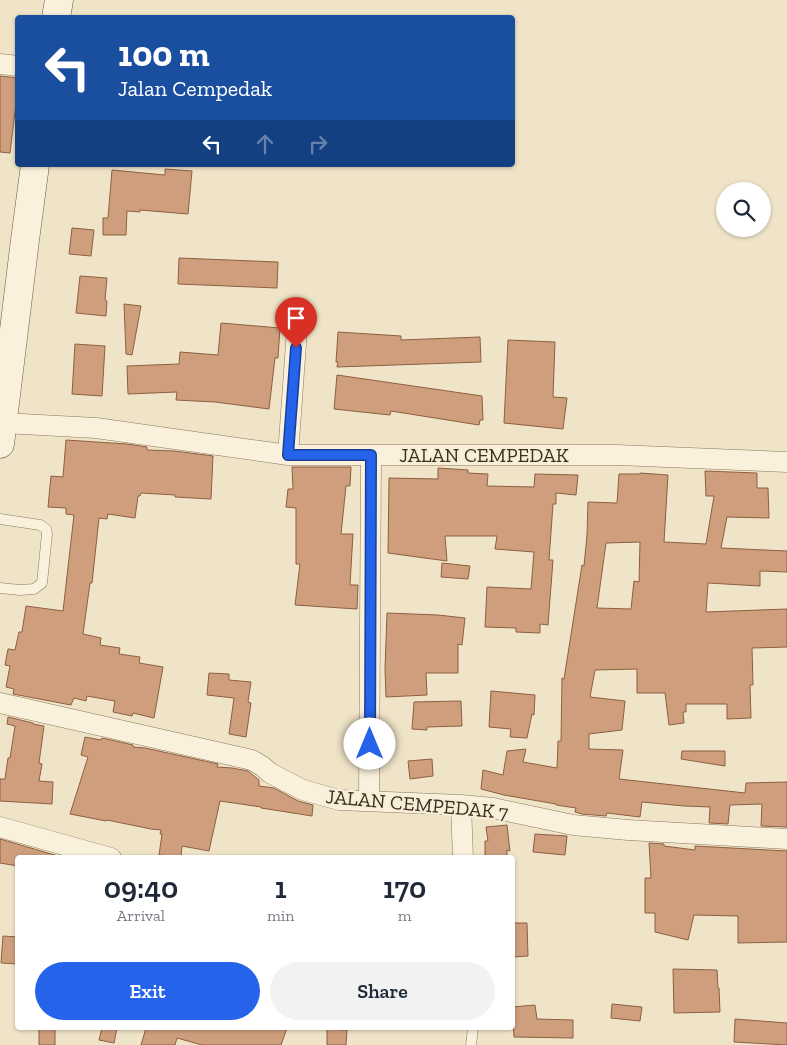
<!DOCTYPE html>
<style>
:root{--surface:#fff;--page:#f2f2f3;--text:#1f2937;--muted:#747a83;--accent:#2563eb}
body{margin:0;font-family:"Zilla Slab",serif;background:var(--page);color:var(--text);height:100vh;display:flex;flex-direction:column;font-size:19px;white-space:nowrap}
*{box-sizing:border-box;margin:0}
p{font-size:16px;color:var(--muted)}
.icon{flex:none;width:28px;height:28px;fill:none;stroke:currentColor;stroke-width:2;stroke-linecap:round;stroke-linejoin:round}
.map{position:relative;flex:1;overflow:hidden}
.drawer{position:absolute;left:15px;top:855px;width:500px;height:175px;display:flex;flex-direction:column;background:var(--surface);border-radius:5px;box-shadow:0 1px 4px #0004}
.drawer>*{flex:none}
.guide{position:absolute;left:15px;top:15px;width:500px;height:152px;border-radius:5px;box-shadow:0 1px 4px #0004;background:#1a4fa0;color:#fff;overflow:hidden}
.fabs{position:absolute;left:716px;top:182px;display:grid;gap:10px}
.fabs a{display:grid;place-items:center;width:55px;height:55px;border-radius:50%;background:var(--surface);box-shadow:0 1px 4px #0004;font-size:25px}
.pin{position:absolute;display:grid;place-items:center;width:42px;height:42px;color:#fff;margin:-51px -21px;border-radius:50% 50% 50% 0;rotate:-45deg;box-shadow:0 0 5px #0007}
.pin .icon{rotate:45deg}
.me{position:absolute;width:55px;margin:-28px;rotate:0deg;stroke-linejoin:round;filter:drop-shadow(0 0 4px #0008)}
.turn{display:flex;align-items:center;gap:18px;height:105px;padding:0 20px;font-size:22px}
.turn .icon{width:65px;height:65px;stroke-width:2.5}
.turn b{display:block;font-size:35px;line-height:42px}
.lanes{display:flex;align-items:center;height:48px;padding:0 20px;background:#0003;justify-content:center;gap:25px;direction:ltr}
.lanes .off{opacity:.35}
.eta{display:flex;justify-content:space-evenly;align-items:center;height:85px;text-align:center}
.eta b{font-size:30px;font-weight:600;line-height:35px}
.cta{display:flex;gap:10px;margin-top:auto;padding:10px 20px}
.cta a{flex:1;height:58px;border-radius:30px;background:var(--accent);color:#fff;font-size:20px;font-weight:600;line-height:58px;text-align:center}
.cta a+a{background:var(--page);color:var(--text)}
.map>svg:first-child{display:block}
</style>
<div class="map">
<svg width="787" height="1045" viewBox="0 0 787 1045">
<rect width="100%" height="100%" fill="#f0e4c8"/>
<path fill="#cf9f7d" stroke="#8d5f41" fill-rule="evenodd" d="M0,76L18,78V87L10,153L0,152Z
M165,169L192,171L188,214L140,210V212L127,211L126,235H103V218H108L112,170L165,175Z
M72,228L94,230L91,256L69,254Z
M179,258L278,262L277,288L178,284Z
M80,276L107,278L105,300L107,301L106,316L76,313Z
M124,304L141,306L132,355L126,354Z
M221,323L280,328L278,358H275L269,409L215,402L176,400L177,392L128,394L127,366L179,364L180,352L218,355Z
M338,332L401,336V340L480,337L481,362L337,367L338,362H336Z
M508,340L555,342L553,397L567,398L563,429L504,423Z
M75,344L105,346L102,396L72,394Z
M337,375L482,396L483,420H480L479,425L391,411L390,415L334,409Z
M66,440L127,444L147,447V450L174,451L213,456L211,499L175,497V495L141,493L140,496H138L135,518L108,514L107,519L99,518L92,583H90L83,634L101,638L100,645L120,648L119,654L140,657L139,663L163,667L154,718L133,713L132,716L113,712L115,701L87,696L86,701L74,698L71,705L13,694L14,689L6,687L10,666L5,665L8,649L15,650L19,632H22L26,606L63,611L74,515L66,514V508L48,507L51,476L63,477Z
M292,467H351L350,486H346L341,534H353L350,585H358L357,609L295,605L300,564H296V508L286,507L288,489H293Z
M438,468L468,470V473L488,474L487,486L534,487L535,474L578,475L576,495L556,493V504H553L549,560H553L548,625L540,624V633L516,632V628L485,627L487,587L531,589L534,552L495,549L497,536H445L447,561L388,553L389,478L438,479Z
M705,471L757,473V488H768L769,518L727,517L721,548L787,551V572L760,571V586L708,583L706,612L787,609V647L752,648L753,685H750L751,718L727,719V704H686V712H683L684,723L669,725L665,693H637V669L595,670L590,697L625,701L622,730L589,734V749L623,750L619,779L745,793L746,783L787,782V827L761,826L762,804L730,805L728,824L709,823L710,807L684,806L642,802L640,817L607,813L606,816L582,814L575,812L576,808L556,805V804L504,795L481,789L483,770L503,775L507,751L526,749L523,762L557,768L558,741H561L562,678L564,679L582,565L584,566L587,535L588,502L617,503L619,474H640V473L668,475L664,542L706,544L714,496H706ZM640,542L639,582L634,581L631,609L597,608L606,543Z
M442,563L470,566L468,579L441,577Z
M387,613L438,615L465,618L462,645L458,644V673H426L427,695L386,697L385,669Z
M209,673L229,674V680L251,682L248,702L251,703L246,737L229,734L234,698L207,695Z
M491,691L535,695L534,715L532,714L527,738L510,737L511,729L489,727Z
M461,701L462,726L427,727V730L412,729L414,702Z
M8,717L33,723V724L44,726L39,763L42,764L39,781L53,782L52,804L0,801V779H5L8,758H10L15,726L7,724Z
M85,737L101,740L102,738L133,745V747L145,748L218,764L217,767L232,768L248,771L259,780V786L274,788L298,801L313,805L312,816L261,808V807L220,801L209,851L182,846L181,857L159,855L162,834H160L161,830L151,829L107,820L106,821L70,814L88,757L81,755Z
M682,751H725V766L681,759Z
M432,759L433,776L410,779L408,761Z
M507,825L510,851L507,850V858H485V841H488L486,827Z
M535,834L567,836L565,855L533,852Z
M0,839L65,858H18V866L0,863Z
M649,843L664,844V846L695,850V846L787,851V942L738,943V916L694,915L688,940L655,932V913H645V878H651Z
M512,923H527L528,956L512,957Z
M3,936L18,937V964L1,963Z
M673,969L717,970L718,988H719L720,1012L674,1013Z
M612,1004L642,1007L640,1021L611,1018Z
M535,1005L537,1019L573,1020V1038L514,1037L512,1007Z
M735,1019L787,1023V1045L734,1042Z
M39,1028H55V1045H39Z
M102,1028H117L114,1043L99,1040Z
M146,1028H287L281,1045H202L177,1038L175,1045H141Z
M327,1029L347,1030L346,1045H327Z"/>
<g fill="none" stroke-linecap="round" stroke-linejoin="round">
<g stroke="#8d765c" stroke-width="11">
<path id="lane" d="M0,519L40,525L46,529L47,534L42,583L34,589L20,590L0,588
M471,1045L473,1028"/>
</g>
<g stroke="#8d765c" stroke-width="21">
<path id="street" d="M0,64L18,66
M3,423L96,428L288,455H617L787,462
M288,455L297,330
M0,703L252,760L262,766L270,773L303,790L339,800L461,805L493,808L573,825L628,830L787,839
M369,801L371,455
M461,805L463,858
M0,827L111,858"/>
</g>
<g stroke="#6f573f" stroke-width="29">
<path id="secondary" d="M56,18L59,0
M0,444L25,240L35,165"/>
</g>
<use href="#lane" stroke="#faf1dc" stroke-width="10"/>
<use href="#street" stroke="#faf1dc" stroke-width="20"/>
<use href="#secondary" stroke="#faf1dc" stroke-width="28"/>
</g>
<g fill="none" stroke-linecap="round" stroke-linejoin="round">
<g stroke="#184099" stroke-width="12">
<path id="route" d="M296,348L288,455H371L370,744"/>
</g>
<use href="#route" stroke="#2563eb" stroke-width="9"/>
</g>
<g text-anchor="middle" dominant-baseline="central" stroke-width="4.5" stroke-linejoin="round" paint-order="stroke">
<g font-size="20" fill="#3d2e20" stroke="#f7eed8">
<text x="484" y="455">JALAN CEMPEDAK</text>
<text transform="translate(417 804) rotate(5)">JALAN CEMPEDAK 7</text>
</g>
</g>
</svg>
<div class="fabs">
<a><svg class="icon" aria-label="search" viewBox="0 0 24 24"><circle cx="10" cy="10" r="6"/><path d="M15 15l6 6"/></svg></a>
</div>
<div class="pin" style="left:296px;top:348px;background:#d93025"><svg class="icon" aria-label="arrive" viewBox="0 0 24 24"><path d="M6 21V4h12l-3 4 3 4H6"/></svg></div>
<svg class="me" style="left:370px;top:744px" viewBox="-20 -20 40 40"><circle r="19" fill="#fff"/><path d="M0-13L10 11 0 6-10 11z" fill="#2563eb"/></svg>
<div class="guide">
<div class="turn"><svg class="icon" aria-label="left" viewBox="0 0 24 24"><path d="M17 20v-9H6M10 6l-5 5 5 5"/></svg><div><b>100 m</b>Jalan Cempedak</div></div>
<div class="lanes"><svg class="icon" aria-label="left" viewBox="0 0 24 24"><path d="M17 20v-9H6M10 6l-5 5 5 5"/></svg><svg class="icon off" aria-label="ahead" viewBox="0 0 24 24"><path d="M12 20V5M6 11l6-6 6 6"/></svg><svg class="icon off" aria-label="right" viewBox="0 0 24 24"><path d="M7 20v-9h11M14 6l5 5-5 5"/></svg></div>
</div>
<section class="drawer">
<div class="eta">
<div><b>09:40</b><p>Arrival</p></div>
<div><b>1</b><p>min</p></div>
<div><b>170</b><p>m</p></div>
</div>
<div class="cta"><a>Exit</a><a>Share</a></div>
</section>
</div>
